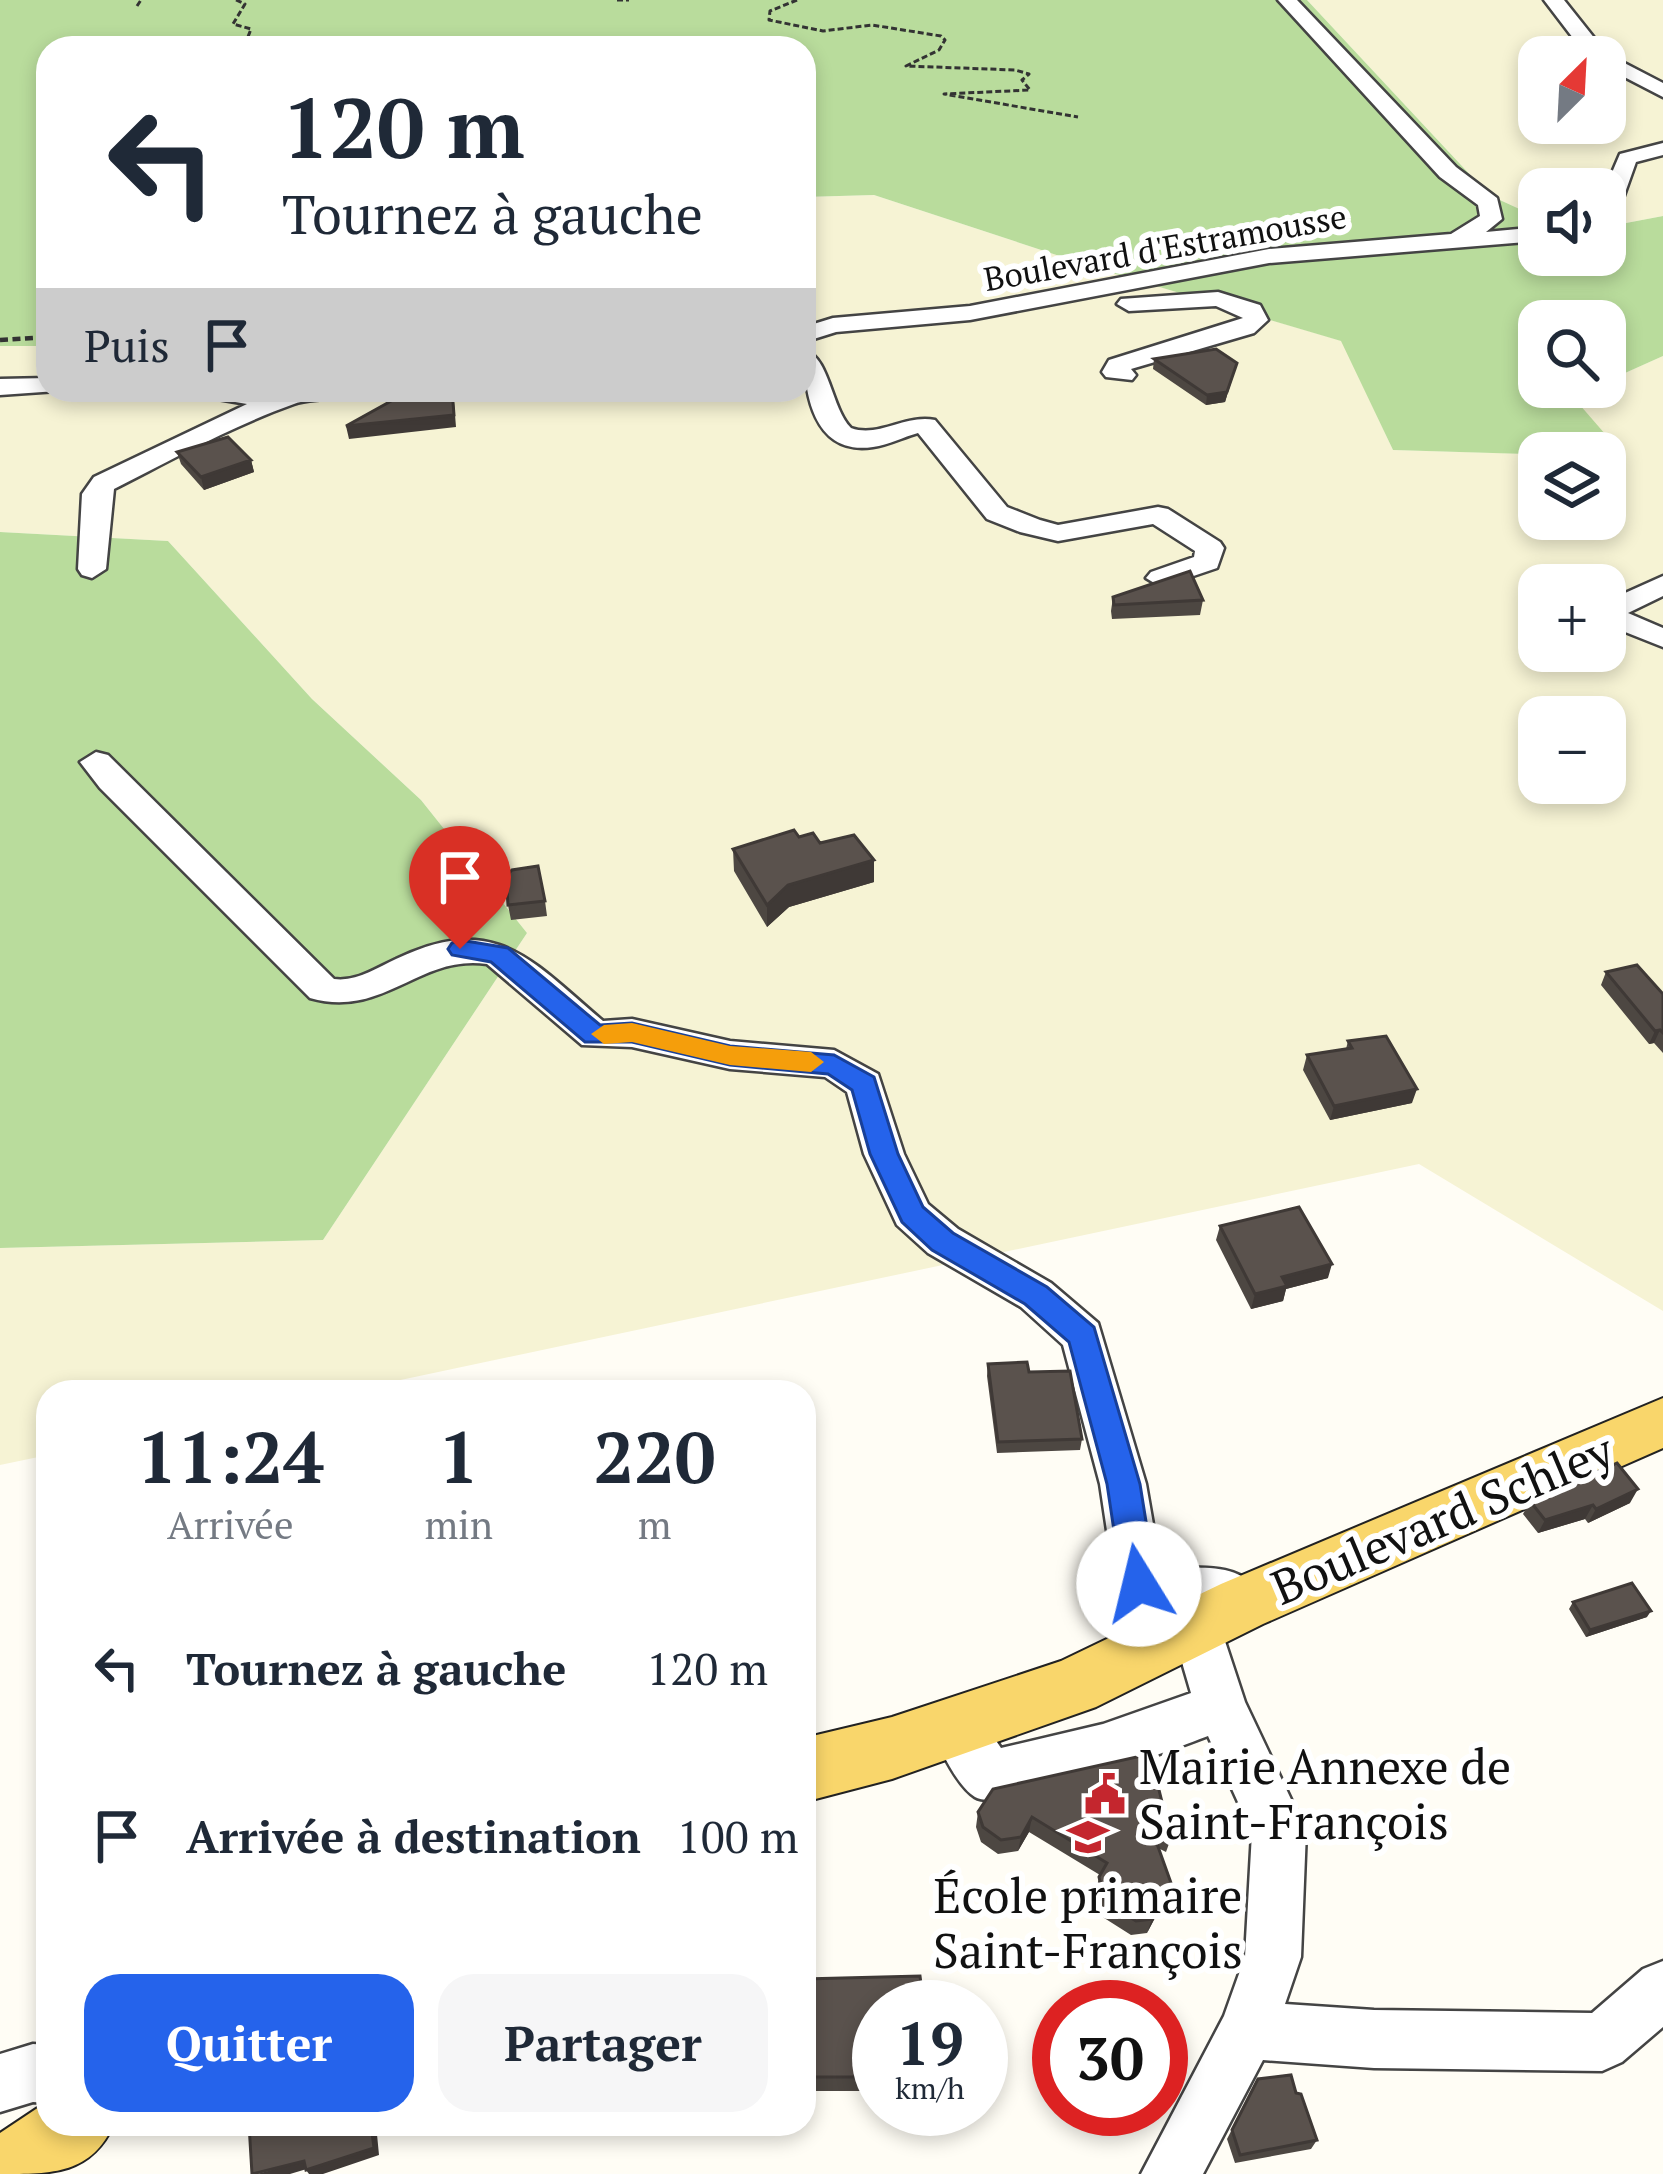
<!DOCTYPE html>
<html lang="fr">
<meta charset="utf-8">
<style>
:root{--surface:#fff;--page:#f6f6f7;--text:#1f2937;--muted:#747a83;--accent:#2563eb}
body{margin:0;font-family:"PT Serif",serif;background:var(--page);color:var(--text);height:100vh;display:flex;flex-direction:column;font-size:45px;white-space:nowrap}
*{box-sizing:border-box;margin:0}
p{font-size:39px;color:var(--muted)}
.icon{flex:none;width:66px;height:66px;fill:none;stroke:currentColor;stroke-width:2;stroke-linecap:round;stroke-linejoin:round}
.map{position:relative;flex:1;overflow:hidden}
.side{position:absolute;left:36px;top:1380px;width:780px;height:756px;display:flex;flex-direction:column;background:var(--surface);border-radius:36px;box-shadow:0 6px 18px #0003}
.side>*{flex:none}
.top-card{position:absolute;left:36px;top:36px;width:780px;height:366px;border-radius:36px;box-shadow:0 6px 18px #0003;background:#fff;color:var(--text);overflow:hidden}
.needle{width:78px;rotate:24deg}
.tools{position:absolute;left:1518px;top:36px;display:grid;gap:24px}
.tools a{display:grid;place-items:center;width:108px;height:108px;border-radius:24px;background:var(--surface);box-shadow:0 6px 18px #0003;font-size:60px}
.speed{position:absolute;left:852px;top:1980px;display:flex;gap:24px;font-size:60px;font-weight:700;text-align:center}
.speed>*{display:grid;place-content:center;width:156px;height:156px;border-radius:50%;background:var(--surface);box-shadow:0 6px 18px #0003;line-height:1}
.speed small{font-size:30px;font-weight:400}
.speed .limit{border:18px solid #d22;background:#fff;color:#111}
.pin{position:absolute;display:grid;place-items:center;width:102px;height:102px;color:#fff;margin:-123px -51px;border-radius:50% 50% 50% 0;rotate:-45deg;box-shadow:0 0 12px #0007}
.pin .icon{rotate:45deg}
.me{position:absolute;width:132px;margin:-66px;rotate:351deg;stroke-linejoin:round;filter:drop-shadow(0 0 9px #0008)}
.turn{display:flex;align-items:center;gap:42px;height:252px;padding:0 48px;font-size:54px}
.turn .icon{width:156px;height:156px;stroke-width:2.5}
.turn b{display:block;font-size:84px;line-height:102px}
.then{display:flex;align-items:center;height:114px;padding:0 48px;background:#0003;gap:24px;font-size:45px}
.eta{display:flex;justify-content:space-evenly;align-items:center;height:204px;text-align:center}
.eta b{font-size:72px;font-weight:700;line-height:84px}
.action{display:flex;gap:24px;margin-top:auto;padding:24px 48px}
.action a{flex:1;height:138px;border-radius:36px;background:var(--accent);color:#fff;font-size:48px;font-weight:700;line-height:138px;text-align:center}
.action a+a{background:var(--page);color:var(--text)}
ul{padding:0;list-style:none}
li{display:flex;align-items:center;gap:36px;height:168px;padding:0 48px}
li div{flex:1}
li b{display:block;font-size:45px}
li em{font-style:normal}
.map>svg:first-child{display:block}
</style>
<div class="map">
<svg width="1663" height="2174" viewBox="0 0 1663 2174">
<rect width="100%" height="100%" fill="#fffdf5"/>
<path fill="#f6f3d4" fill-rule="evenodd" d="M1307,0H1663V216L1605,227V189H1539V218L1489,195ZM1539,57H1605V123H1539Z
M874,195L1099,269L1342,341L1393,450L1539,454V519H1605V456L1623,457L1572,396L1605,387V382L1663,356V1311L1419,1164L344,1392H48V1455L0,1465V1248L323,1240L527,933L421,800L312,699L168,541L0,532V346H48V390H804V197ZM1539,585H1605V651H1539ZM1539,717H1605V783H1539Z"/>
<path fill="#b9dc9c" d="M0,0H1307L1489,195L1539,218V255H1605V227L1663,216V356L1605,382V321H1539V387H1594L1573,397L1625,457L1393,450L1341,341L1099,269L874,195L804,197V48H48V346H0Z
M0,532L168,541L312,699L421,800L527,933L323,1240L0,1248Z"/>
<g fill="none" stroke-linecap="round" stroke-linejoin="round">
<g stroke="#444" stroke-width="5">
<path id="minor" d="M1278,0H1297L1456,167L1497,198L1502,219L1486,232L1539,227V241L1269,263L970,320L836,332L804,342V327L833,318L970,306L1269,249L1451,234L1480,216L1478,205L1440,177Z
M1544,0H1564L1607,54L1663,83V97L1605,67V57L1586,55Z
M1663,143V155L1636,162L1616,218L1605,225V189L1620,154Z
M1218,292L1260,305L1268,320L1254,333L1131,369L1136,375L1132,380L1106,377L1102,372L1109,360L1243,318L1216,306L1129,311L1117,304L1121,299Z
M804,349C830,358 831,408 851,428C879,438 905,414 935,420L1007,507L1040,520L1058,525L1158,507L1168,509L1220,542L1224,548L1217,568L1161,587L1146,578L1151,572L1194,557L1195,551L1153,524L1058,541L1020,532L987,519L918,433C903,437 889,445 873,447C813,456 804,392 804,349Z
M48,378V390L57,391L0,395V379Z
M190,390H348C334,403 312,397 294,404C232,426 173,459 114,489L106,569L92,578L82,575L78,569L82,494L94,477L247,404L194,395Z
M1663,576V596L1628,613L1663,628V647L1605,624V602Z
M96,752L108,755L334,979C357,982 376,968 396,959C495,911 531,960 603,1021L632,1019L730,1041L834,1050L878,1074L904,1154L928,1204L958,1229L1051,1283L1098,1323L1146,1484L1161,1570C1201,1567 1247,1560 1267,1604L1259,1620L1242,1627L1216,1614L1245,1702L1306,1831L1301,1957L1285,2004L1374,2010L1592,2013L1643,1969L1663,1961V2027L1622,2062L1602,2071L1374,2068L1263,2060L1203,2174H1141L1224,2016L1245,1957L1252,1833L1208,1736C1171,1750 1003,1814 975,1797C956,1785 939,1747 930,1726L938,1708L956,1701L974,1708L1001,1748L1103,1724L1191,1693L1172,1628L1179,1614L1157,1615L1140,1609L1122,1600L1115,1584L1100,1484L1063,1345L1021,1307L928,1253L897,1225L864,1154L847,1092L825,1077L730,1069L632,1047L582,1045L487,964C419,954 384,1019 310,998L100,788L80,762Z
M33,2044L48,2045V2103L33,2102L0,2112V2054Z"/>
</g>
<g stroke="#222" stroke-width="4">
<path id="major" d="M1663,1398V1448L1263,1624L1096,1707L892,1779L804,1802V1738L892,1717L1061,1661L1221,1584Z
M48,2101V2124H114C91,2174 54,2174 0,2174V2133Z"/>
</g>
<path stroke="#333" stroke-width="3" stroke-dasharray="6 3" stroke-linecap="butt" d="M236,0L245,4L233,24L251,29L246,42L254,48
M617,0H629
M797,0L770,11L769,20L823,31L872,25L941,36L945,40L939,50L906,66L1015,70L1029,74L1022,80L1030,90L944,94L1078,117
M137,6L141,0"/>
<path stroke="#333" stroke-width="4.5" stroke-dasharray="8 4.5" stroke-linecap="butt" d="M0,340L48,337"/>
<use href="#minor" fill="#fff" fill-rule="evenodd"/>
<use href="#major" fill="#f9d66b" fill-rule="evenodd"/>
</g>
<path fill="#4d4742" d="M1154,359L1237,363L1225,402L1206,405L1153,369Z
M177,452L251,460L254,472L204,490L181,464Z
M1113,597L1203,600L1200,615L1112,619L1111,611Z
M799,837L874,860V882L789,907L767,927L734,871L733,849Z
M545,901L547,916L511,920L508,905Z
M1606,972L1663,994V1053L1654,1043L1649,1044L1601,985Z
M1348,1041L1412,1103L1330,1120L1303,1070L1307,1055L1346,1049Z
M1220,1226L1328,1278L1286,1289L1283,1301L1251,1309L1216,1240Z
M988,1364L1029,1372L1082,1439L1080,1450L997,1453L987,1376Z
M1530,1501L1630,1503L1588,1523L1585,1519L1538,1533L1523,1514Z
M1573,1602L1647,1617L1586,1637L1569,1609Z
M1150,1754L1171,1838L1166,1852L1158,1848L1166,1897L1147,1933L1131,1935L1101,1916L1095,1892L1100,1875L1029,1832L1018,1851L998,1854L981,1842L976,1827L978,1812Z
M804,1979L879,2007V2091H804Z
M1258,2079L1296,2093L1317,2140L1311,2149L1235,2163L1227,2139Z"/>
<path fill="#3f3936" d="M1237,363L1225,402L1206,405L1207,395Z
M453,390L456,427L349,439L346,426Z
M251,460L254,472L204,490L201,477Z
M874,860V882L789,907L767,927V905L788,885Z
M1660,1030L1654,1043L1649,1044L1655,1031Z
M1417,1089L1412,1103L1330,1120L1334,1106Z
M1332,1264L1328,1278L1286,1289L1283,1301L1251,1309L1255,1294L1282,1277Z
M1638,1489L1630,1503L1588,1523L1596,1509Z
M1593,1505L1585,1519L1538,1533L1545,1520Z
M1651,1611L1647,1617L1586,1637L1590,1630Z
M1032,1817L1029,1832L1018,1851L1021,1837Z
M1171,1883L1166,1897L1147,1933L1152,1919Z
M371,2124H376L379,2155L323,2174H309L306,2170Z
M304,2161L310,2168L290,2174H257Z"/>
<path fill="#5a524d" stroke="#3f3936" stroke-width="3" d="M1216,349L1237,363L1227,392L1207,395L1154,359Z
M411,390H452L454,415L346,426Z
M228,437L251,460L201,477L177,452Z
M1190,571L1203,600L1114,605L1113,597Z
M794,830L799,837L813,833L820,843L854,835L874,860L788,885L767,905L733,849Z
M538,866L545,901L508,905L506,876L512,870Z
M1637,965L1663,994V1033L1660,1030L1655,1031L1606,972Z
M1386,1036L1417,1089L1334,1106L1307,1055L1352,1048L1348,1041Z
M1299,1207L1332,1264L1282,1277L1287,1286L1255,1294L1220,1226Z
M1027,1362L1029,1372L1070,1371L1082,1439L998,1442L988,1364Z
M1617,1463L1638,1489L1596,1509L1593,1505L1545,1520L1530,1501Z
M1632,1583L1651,1611L1590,1630L1573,1602Z
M1150,1754L1171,1838L1151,1827L1171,1883L1152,1919L1136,1921L1105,1902L1099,1877L1107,1863L1032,1817L1021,1837L1001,1840L983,1827L978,1812L993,1789Z
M920,1976L924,2007H879V2077H804V1979Z
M1291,2075L1296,2093L1301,2094L1317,2140L1240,2155L1232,2130L1258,2079Z
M249,2124H371L374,2148L306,2170L304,2161L252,2174Z"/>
<path fill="#2563eb" stroke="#184099" stroke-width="3" d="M460,940L508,948L600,1025L632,1023L730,1046L834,1055L874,1077L898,1154L923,1207L953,1233L1047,1287L1094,1327L1140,1484L1156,1584L1151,1595L1139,1599L1127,1595L1122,1584L1107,1484L1069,1342L1025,1304L932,1250L902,1222L870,1154L852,1090L828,1074L730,1065L632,1042H585L491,962L452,955L448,949L452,943Z"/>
<path fill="#f59e0b" d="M632,1023L730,1046L811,1052L824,1062L811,1072L730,1065L632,1042L604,1044L591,1034L604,1025Z"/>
<defs>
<g id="civic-bare" transform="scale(3.24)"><path d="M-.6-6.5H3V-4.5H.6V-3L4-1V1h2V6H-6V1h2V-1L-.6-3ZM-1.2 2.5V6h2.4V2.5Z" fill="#c4262e" stroke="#fff" stroke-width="2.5" paint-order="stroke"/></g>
<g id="school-bare" transform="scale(3.24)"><path d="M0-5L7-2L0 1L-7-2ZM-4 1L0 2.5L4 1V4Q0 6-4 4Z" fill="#c4262e" stroke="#fff" stroke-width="2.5" paint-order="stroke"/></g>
</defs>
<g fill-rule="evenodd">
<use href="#civic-bare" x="1105" y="1794"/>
<use href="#school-bare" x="1088" y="1837"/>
</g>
<g text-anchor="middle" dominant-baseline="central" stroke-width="12" stroke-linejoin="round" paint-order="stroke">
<g font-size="33" fill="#111" stroke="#fff">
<text transform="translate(1165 247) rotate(-10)">Boulevard d'Estramousse</text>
</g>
<g font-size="48" fill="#111" stroke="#fff">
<text transform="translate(1442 1518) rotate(-23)">Boulevard Schley</text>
</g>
<g font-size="48" fill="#111" stroke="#fff" text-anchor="start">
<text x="1139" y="1766">Mairie Annexe de<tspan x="1139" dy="55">Saint-François</tspan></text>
<text x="1088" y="1895" text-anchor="middle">École primaire<tspan x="1088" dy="55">Saint-François</tspan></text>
</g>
</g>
</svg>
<div class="tools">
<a><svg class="needle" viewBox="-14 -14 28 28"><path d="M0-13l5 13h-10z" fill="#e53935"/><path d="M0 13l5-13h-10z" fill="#747a83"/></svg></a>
<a><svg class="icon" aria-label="sound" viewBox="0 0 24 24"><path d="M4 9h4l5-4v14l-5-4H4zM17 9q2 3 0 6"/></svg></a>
<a><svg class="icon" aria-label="search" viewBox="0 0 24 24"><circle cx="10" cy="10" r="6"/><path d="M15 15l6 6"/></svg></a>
<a><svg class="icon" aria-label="layers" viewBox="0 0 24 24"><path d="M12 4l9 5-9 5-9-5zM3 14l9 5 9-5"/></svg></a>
<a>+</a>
<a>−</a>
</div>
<div class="speed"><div>19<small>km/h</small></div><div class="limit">30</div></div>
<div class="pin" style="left:460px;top:949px;background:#d93025"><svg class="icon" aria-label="arrive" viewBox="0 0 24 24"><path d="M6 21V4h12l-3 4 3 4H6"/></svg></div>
<svg class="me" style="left:1139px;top:1584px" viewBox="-20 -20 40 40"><circle r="19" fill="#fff"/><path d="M0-13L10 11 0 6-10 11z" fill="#2563eb"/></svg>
<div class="top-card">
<div class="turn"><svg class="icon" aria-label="left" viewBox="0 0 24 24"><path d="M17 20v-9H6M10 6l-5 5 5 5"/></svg><div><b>120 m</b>Tournez à gauche</div></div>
<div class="then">Puis<svg class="icon" aria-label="arrive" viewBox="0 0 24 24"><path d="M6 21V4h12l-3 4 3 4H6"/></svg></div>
</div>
<section class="side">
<div class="eta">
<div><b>11:24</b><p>Arrivée</p></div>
<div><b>1</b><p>min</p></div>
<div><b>220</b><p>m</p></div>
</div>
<ul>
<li><svg class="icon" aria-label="left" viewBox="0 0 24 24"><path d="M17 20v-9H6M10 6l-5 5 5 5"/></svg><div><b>Tournez à gauche</b></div><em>120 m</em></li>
<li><svg class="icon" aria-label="arrive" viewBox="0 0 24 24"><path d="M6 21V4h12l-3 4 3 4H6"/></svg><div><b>Arrivée à destination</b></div><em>100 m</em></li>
</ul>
<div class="action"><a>Quitter</a><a>Partager</a></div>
</section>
</div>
